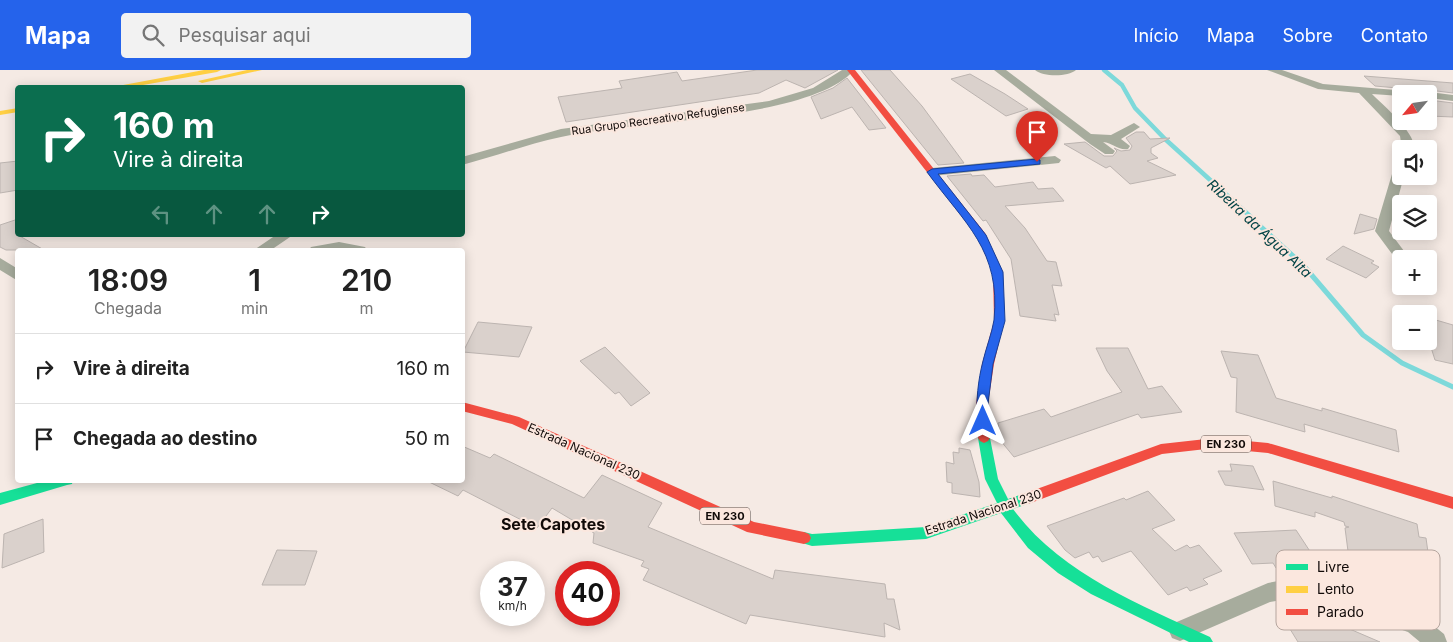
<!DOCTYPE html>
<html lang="pt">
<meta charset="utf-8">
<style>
:root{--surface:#fff;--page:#f2f2f2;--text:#222;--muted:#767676;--line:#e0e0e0;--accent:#2563eb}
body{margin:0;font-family:Inter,sans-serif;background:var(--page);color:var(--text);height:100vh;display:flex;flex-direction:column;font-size:19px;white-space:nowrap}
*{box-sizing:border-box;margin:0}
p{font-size:16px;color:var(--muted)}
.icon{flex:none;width:28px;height:28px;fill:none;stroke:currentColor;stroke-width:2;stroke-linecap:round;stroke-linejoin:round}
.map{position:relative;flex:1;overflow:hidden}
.panel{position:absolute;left:15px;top:178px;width:450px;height:235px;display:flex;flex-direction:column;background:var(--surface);border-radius:5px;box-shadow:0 2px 12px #0003}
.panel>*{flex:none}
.hud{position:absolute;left:15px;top:15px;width:450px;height:152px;border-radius:5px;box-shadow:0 2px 12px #0003;background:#0b6e4f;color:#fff;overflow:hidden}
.needle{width:32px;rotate:241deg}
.fabs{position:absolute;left:1392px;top:15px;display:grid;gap:10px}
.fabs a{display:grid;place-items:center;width:45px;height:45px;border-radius:5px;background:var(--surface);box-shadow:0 2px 12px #0003;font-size:25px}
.speed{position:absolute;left:480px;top:491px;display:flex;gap:10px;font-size:25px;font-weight:700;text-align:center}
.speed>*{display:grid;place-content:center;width:65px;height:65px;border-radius:50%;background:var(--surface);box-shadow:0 2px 12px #0003;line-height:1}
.speed small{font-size:12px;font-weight:400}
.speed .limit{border:8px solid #d22;background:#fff;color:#111}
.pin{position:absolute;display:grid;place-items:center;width:42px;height:42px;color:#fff;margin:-51px -21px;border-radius:50% 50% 50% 0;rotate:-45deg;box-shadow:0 0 5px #0007}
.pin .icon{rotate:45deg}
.me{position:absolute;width:55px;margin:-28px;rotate:0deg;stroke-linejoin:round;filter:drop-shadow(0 0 4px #0008)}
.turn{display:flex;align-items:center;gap:18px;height:105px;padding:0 15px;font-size:22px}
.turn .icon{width:65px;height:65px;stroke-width:2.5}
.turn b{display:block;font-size:35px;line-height:42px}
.lanes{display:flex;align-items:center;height:48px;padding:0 15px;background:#0003;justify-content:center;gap:25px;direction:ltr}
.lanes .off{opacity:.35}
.eta{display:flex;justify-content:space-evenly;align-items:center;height:85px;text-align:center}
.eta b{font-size:30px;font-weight:600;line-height:35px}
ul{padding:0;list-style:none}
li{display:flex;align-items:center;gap:15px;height:70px;padding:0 15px;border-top:1px solid var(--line)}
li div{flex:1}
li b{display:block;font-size:19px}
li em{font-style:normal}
header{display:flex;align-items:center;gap:30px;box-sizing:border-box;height:70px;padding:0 25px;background:var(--accent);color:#fff}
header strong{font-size:24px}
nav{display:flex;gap:28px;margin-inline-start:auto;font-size:18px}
.search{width:350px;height:45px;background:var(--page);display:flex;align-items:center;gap:12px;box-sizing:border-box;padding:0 18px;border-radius:5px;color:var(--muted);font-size:19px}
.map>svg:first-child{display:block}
</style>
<header>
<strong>Mapa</strong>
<div class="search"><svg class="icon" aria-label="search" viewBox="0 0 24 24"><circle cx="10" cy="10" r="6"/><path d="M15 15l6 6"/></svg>Pesquisar aqui</div>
<nav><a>Início</a><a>Mapa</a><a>Sobre</a><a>Contato</a></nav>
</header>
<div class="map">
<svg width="1453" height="572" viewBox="0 0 1453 572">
<rect width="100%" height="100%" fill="#f5eae4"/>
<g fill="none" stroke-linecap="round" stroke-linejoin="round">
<path stroke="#7dd9da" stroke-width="4.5" d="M1104,0L1122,15L1135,38L1165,69L1251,147"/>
<path stroke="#7dd9da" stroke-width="5" d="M1249,146L1303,195L1363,265L1402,293L1453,317"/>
</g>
<path fill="#dad1cc" stroke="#bcb4b0" d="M757,0H838L805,18L786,10L759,23L566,52L558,27L622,18L619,11L677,2L682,11Z
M861,0H890L922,36L964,93L938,95Z
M970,4L1005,24L1028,39L1006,46L951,9Z
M1364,6L1453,13V23L1429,20L1423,23L1420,20L1375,16Z
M847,8L886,58L869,60L852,37L821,49L811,27L833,18Z
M1429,30L1453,33V47L1429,46Z
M1136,62H1144L1150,69L1170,68L1151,78V83L1158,88L1147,91L1176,105L1130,114L1110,96L1106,98L1064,74L1085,72L1104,86H1113L1117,81L1114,78L1121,81L1130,80L1132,76L1126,68Z
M18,91V120L0,123V93Z
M971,104L972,106L984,105L995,117L1033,112L1038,119L1053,118L1064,131L1005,136L1025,158L1047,191L1056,192L1062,216L1052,215L1059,245L1054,244L1056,251L1020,246L1011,189L986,150L983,151L947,106Z
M1360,144L1377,149L1374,159L1354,164Z
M18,149V165L44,180H6L0,177V155Z
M1343,176L1374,191L1371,193L1379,197L1366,208L1326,189Z
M1429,248L1453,255V294L1435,290L1429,271Z
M478,252L532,257L519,287L463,282Z
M605,277L650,323L631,336L619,322L615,324L580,291Z
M1096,278H1128L1148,319L1162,316L1182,342L1141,348L1138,344L1014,387L1000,370L998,353L1044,339L1051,347L1122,322L1107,301Z
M1221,281L1258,285L1276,328L1322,341V338L1396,360L1399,382L1304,354L1305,362L1236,342L1237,308L1231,307Z
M462,376L490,388L494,384L584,428L602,405L662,433L648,457L773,509L775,500L885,514L887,529H894L900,560L884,553L885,567L750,545L746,554L643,510L649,499L641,496L644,491L593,473L594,463L552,438L537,458L463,420L458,426L425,410H462Z
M959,378L970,380L979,412L980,427L952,423V413L947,412L946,392L954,394L953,382L959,383Z
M1230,394L1253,396L1264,420L1225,415L1218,401H1232Z
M1273,411L1332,428V426L1417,454L1419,467L1426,468L1436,540L1352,512L1345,458L1349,457L1345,456L1344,452L1315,442V447L1275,436Z
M1148,421L1175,450L1152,459L1175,481L1187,475L1190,478L1199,475L1222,501L1203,509L1208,514L1190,521L1187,517L1168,525L1131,481L1102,492L1098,486L1093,488L1089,482L1075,488L1065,480L1047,456L1124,428L1126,430Z
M43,449L44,482L2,498L4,464Z
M1296,460L1317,492L1295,493L1296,497L1276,498L1273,493L1252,494L1234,463Z
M277,480L317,481L305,515H262Z
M1292,535L1331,551L1380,572H1298L1290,559Z"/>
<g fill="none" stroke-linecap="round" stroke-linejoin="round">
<path fill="#a7ac9d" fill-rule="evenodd" d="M842,0H854C811,50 629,51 561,67C528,74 496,86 462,95V87L561,59L769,31L813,18Z
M994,0H1006L1091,64L1111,65L1134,53L1140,57L1121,69L1130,76L1128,79C1119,81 1113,73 1103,72L1115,81L1113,84H1105L1090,74Z
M1035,0H1076C1068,7 1043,7 1035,0Z
M1267,0H1282L1323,14L1420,22L1421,24H1401V26L1372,24C1383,35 1417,64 1414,79H1402L1400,66L1359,23L1318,19Z
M1429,22L1453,25V31L1429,28V24H1424Z
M1055,86L1061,90L1059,93L932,106L926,102L932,98Z
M1401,90V106H1404L1389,161L1410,189H1401V193L1398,192L1375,161L1395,94Z
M276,165H293L271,180H254Z
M339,172L365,177L367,180H309L311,177Z
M0,188L18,199V211L0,200Z
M1305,506L1423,547L1444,564L1447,572H1420L1408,562L1305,526L1270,532L1180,571L1172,568L1169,561L1172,554L1268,513Z"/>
<path fill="#16e098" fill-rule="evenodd" d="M984,363L988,365L990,368L998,409L1008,429L1028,422L1033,424L1035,428L1033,432L1013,439C1061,504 1139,534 1210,567L1213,572H1189L1091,524L1058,503L1028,478L1001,443L926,469L812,476L799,472L797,468L799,464L804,462L812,464L926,457L997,433L985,409L978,368L980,365Z
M48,410H73L72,414L67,415L0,435V423Z"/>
<path fill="#ffcf43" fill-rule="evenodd" d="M204,0H221L217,2L126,18H107Z
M247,0H262L202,13L198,11Z
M18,38V42L0,45V41Z"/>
<path fill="#f24e42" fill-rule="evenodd" d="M847,0H855L985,163L1003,202L1004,251L994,294L988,334L990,368L988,371L984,373L980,371L978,368L976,334L982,294L994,251L993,202L977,166Z
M462,332L519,347L754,452L804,462L809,464L811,468L809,472L804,474L747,462L512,354L462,341Z
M1215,368L1268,373L1453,427V439L1268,383L1215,378L1162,384L1028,434L1023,432L1021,428L1023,424L1161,374Z"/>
</g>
<path fill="#2563eb" stroke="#184099" d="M1037,89L1040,90V94L938,104L986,165L1003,202L1005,251L993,294L988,334L989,351L983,356L977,351C976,331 978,310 983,291C986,278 992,263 994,250C1001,180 965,154 927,102L932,99Z"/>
<g text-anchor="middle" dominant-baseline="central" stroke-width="4" stroke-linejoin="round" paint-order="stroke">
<g font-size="11" fill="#110a08" stroke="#fbe7de">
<text transform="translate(658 49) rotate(-8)">Rua Grupo Recreativo Refugiense</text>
</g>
<g fill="#fbe7de" stroke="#574c48" stroke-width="1">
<rect x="1201" y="365.5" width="50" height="17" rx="4"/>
<rect x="700" y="437.5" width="50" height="17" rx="4"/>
</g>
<g font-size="11" font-weight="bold" fill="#110a08">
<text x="1226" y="374">EN 230</text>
<text x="725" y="446">EN 230</text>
</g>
<g font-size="12" fill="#110a08" stroke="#fbe7de">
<text transform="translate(584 381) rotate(24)">Estrada Nacional 230</text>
<text transform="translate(983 442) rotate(-18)">Estrada Nacional 230</text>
</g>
<g font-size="14" font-style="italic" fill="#024345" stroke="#fbe7de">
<text transform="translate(1260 158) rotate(43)">Ribeira da Água Alta</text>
</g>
<g font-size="16" font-weight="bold" fill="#110a08" stroke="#fbe7de">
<text x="553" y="454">Sete Capotes</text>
</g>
</g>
<rect x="1276" y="480" width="164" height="80" rx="8" fill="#fbe7de" stroke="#b5a59e" stroke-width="1"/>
<rect x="1286" y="494" width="22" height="6" fill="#16e098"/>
<rect x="1286" y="516" width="22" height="7" fill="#ffcf43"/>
<rect x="1286" y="539" width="22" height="6" fill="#f24e42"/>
<g font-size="14" fill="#110a08">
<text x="1317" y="502">Livre</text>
<text x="1317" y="524">Lento</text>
<text x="1317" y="547">Parado</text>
</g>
</svg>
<div class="fabs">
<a><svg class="needle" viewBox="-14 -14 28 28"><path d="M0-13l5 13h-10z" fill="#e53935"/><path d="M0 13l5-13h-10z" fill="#767676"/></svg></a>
<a><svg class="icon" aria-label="sound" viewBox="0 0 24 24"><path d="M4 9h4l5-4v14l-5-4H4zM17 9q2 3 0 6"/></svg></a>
<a><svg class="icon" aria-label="layers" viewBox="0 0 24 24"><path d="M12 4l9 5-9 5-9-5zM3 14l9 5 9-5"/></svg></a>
<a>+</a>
<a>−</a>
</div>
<div class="speed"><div>37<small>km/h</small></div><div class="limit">40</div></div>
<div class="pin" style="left:1037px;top:92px;background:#d93025"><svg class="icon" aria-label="arrive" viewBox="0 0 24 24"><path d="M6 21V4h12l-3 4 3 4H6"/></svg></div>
<svg class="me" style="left:983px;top:351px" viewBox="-20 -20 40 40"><path d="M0-17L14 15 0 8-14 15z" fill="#2563eb" stroke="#fff" stroke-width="4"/></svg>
<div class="hud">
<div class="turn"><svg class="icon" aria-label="right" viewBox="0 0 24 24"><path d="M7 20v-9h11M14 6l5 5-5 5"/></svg><div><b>160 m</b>Vire à direita</div></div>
<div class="lanes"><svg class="icon off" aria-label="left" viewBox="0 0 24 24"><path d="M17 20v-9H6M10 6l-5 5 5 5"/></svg><svg class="icon off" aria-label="ahead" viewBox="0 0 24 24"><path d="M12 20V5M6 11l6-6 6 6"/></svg><svg class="icon off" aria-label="ahead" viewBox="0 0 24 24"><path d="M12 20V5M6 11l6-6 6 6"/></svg><svg class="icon" aria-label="right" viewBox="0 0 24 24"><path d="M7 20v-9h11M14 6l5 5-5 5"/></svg></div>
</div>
<section class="panel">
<div class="eta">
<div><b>18:09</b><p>Chegada</p></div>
<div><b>1</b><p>min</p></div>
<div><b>210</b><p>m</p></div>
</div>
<ul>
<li><svg class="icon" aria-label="right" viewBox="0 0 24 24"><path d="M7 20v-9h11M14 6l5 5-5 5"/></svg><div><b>Vire à direita</b></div><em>160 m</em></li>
<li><svg class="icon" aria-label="arrive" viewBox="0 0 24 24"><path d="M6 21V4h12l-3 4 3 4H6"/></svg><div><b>Chegada ao destino</b></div><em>50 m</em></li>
</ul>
</section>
</div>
